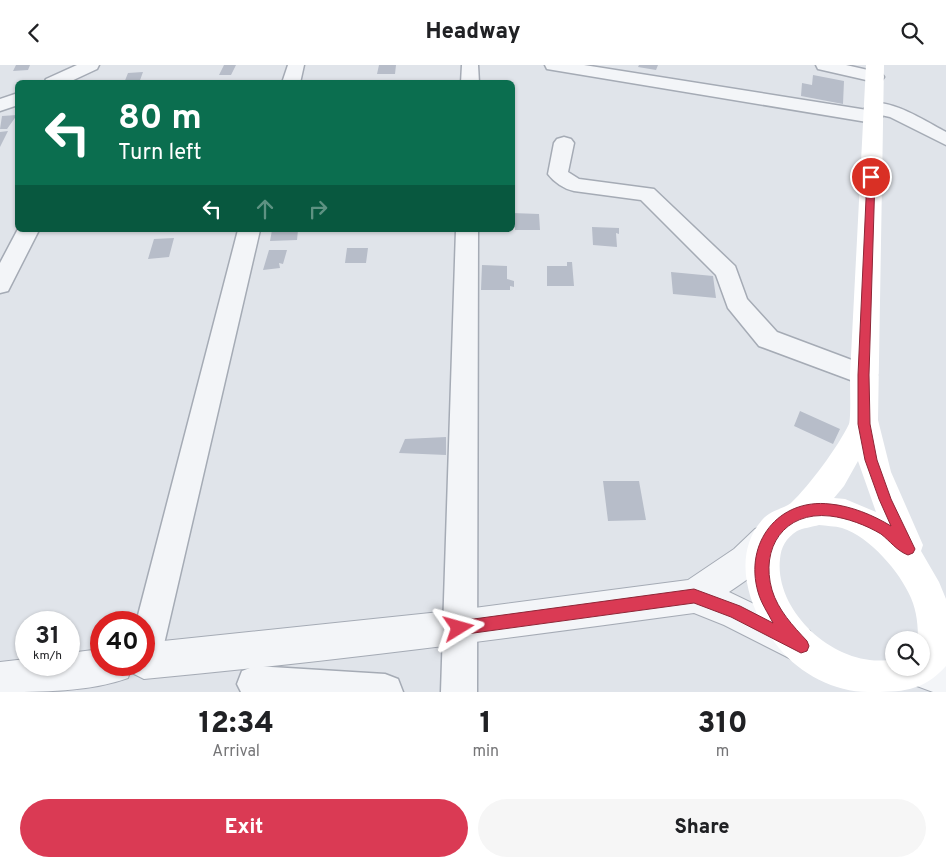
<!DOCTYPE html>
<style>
:root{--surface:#fff;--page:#f6f6f6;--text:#202124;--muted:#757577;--accent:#da3a54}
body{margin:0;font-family:Overpass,sans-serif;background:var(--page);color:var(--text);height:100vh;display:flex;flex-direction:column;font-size:19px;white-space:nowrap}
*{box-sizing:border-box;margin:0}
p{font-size:16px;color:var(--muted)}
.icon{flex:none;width:28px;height:28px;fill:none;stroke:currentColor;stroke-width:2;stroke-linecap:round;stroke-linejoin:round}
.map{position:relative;height:627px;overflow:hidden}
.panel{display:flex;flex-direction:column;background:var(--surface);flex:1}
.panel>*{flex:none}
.top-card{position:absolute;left:15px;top:15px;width:500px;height:152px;border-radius:8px;box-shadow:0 1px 4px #0004;background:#0b6e4f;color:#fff;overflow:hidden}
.controls{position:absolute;left:885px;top:566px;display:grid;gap:10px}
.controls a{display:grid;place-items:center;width:45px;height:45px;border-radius:50%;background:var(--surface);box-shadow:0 1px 4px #0004;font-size:25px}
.speed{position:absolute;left:15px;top:546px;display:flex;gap:10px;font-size:25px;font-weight:700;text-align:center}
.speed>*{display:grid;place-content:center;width:65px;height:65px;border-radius:50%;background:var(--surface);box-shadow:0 1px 4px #0004;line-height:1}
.speed small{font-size:12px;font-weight:400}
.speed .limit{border:8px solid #d22;background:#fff;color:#111}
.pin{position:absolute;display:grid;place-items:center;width:42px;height:42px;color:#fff;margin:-21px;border:2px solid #fff;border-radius:50%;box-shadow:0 1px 5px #0007}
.me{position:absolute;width:55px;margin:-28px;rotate:82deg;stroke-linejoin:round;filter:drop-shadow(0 0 4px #0008)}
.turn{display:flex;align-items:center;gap:18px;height:105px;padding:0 20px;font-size:22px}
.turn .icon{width:65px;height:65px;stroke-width:2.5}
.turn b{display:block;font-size:35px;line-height:42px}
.lanes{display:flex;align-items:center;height:48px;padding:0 20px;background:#0003;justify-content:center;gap:25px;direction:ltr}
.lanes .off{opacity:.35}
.eta{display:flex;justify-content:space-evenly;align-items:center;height:85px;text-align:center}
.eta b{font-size:30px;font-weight:800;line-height:35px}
.primary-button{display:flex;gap:10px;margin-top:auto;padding:10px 20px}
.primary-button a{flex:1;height:58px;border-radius:30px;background:var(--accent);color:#fff;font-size:20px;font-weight:800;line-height:58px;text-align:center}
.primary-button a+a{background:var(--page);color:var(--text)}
header{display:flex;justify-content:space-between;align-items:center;height:65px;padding:0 20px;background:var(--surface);font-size:22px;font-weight:800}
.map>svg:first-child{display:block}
</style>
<header><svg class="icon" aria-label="back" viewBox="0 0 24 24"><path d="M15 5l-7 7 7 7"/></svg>Headway<svg class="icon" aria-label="search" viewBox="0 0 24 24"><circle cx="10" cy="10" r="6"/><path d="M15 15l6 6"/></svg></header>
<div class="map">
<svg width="946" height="627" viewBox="0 0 946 627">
<rect width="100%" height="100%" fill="#e0e4ea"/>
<path fill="#b7bdc9" d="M16,0H30L28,5L13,6Z
M224,0H236L231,10H219Z
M379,0H396L395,9H377Z
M639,0H658L656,5L638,2Z
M143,7L139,18H124L128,8Z
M813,10L844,16L843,39L801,31L802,18L812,20Z
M17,50L7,64H0L2,51Z
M8,66L0,82V67Z
M512,148L539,149L540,165H515V153L512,154Z
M592,162L619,163V169L616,168L617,182L593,180Z
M272,165H298L297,175L270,176Z
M174,173L169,192L148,194L154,174Z
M347,183H368L366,198H345Z
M269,185H287L283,199L279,198L280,203L263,205Z
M567,197H572L574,221H547V201H567Z
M482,200L507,201V214L514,216V222L510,221V225H481Z
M671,207L713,211L716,233L673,229Z
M800,346L840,364L833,379L794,361Z
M446,372V390L399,388L405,374Z
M603,416H639L646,455L608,456Z"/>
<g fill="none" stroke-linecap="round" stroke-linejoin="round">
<g stroke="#a5abb5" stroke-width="3">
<path id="minor" d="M77,0H99L97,4L67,18H44L46,14Z
M288,0H304L300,18H282Z
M462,0H478L479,18H461Z
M545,0H584L867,45L865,43L868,39C891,33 925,56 946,67V80L890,52L881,50L882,52L879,56L873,58L553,5L547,4Z
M816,0H846L881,8L884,12L881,16L875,17L818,4Z
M18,28V40L0,46V34Z
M564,72L571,74L574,78L568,107L579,114L654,124L735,201L747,234L777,267L873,303L877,310L873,317L864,320L759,281L728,243L716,210L641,135L574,126C564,124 554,117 548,109L554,78L557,74Z
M18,164L39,165L8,226L0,228V198Z
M238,165H260L161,592L156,604L144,609L132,604L130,600H144V558H136Z
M456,165H478L477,627H441Z
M255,601L385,609L398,614L403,627H241L237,619L242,606Z"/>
</g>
<g stroke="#a5abb5" stroke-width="2">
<path id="tertiary" d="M767,460L779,464L783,475C773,499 749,513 729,527L810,566L815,579L810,592L797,597L724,560L694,548C511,573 328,597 144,614L130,607L128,613C90,627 41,627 0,627V597L26,594V600H69V588L101,584V600H144V578L459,545L688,515L734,484L755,464Z
M921,586L946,595V627H933L906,617L901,602H921Z"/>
</g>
<use href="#minor" fill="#f3f5f8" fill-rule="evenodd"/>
<use href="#tertiary" fill="#f3f5f8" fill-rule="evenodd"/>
<path fill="#fff" fill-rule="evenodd" d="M866,0H884L878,355L891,407L923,480L921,486L939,517L946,534V601C923,627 901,627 868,627C835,627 800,609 779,583C751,550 729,493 762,455C772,444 784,444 791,438C809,421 838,382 849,359C851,353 850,319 850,310ZM858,396L876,447L845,434L834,433L844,421ZM819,460C826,461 835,461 842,463C870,472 900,507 911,533C917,547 918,561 918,575H921V602H894V594C840,606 774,549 780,494C781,482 786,473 797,466C803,463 812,462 819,460Z"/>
</g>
<path fill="#da3a54" stroke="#8e2637" d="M871,109L875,112L869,310L870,359L877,395L891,434L915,484L913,488L908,490C897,486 890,476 881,469C866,460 847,453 830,451C784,446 760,483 772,525C778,545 793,561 807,576L809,581L807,586L801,588L731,552L694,538L459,570L454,568L452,563L454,558L459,556L694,524L740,541L773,558C768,548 761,538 758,527C744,478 778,433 830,439C851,441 873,450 891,461L879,434L865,395L858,359V310L867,112Z"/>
</svg>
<div class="controls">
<a><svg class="icon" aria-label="search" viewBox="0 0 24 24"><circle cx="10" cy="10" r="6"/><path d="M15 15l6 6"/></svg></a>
</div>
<div class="speed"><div>31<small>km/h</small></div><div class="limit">40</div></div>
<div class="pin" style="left:871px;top:112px;background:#d93025"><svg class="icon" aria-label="arrive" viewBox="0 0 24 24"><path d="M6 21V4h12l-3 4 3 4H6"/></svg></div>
<svg class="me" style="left:459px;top:563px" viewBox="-20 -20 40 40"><path d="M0-17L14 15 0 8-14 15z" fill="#da3a54" stroke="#fff" stroke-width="4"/></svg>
<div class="top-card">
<div class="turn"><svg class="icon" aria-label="left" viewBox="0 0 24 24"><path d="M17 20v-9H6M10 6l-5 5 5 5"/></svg><div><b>80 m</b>Turn left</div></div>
<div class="lanes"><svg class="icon" aria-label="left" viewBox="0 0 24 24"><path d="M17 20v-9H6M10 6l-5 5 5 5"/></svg><svg class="icon off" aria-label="ahead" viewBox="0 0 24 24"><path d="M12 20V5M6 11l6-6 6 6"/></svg><svg class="icon off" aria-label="right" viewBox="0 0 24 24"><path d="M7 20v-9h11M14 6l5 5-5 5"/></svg></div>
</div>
</div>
<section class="panel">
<div class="eta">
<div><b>12:34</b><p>Arrival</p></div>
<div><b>1</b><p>min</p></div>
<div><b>310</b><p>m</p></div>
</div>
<div class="primary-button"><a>Exit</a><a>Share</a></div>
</section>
